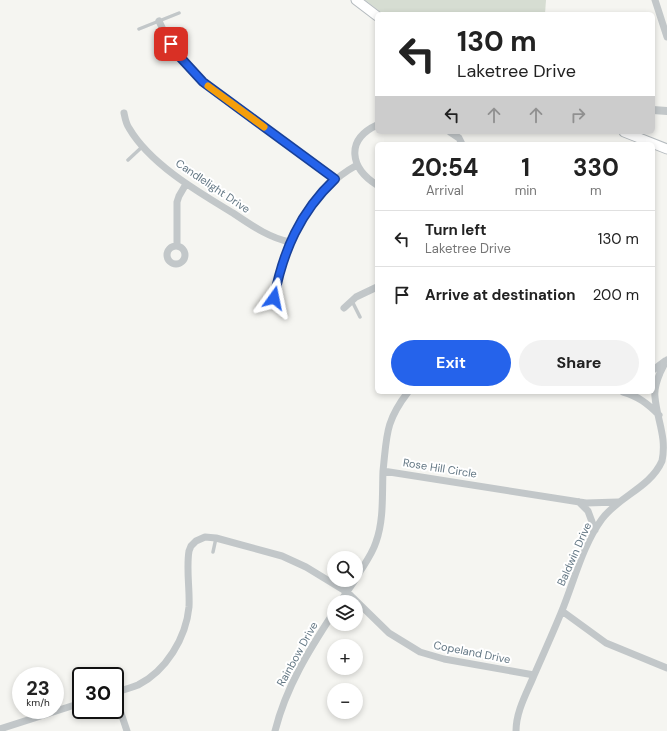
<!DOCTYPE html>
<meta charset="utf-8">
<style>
:root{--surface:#fff;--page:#f2f2f2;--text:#222;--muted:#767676;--line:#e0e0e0;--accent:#2563eb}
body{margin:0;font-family:"DM Sans",sans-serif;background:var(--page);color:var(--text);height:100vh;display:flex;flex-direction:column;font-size:15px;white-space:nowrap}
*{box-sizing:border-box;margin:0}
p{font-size:13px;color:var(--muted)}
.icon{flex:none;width:22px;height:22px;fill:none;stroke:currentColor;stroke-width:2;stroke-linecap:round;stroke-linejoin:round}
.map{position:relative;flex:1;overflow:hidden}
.sheet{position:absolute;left:375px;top:142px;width:280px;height:252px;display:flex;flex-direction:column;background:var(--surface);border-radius:6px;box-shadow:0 2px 6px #0003}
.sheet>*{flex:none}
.guide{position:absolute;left:375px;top:12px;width:280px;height:122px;border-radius:6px;box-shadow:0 2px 6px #0003;background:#fff;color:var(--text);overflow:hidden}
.controls{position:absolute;left:327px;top:551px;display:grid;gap:8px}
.controls a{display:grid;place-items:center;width:36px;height:36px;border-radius:50%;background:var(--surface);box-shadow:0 2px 6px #0003;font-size:20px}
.speed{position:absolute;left:12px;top:667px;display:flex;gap:8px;font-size:20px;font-weight:700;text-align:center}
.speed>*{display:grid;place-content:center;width:52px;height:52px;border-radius:50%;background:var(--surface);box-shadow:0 2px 6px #0003;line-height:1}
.speed small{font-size:10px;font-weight:400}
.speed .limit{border:2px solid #111;border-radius:6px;background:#fff;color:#111}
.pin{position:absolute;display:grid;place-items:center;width:34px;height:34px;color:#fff;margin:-17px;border-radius:8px;box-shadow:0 2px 6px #0006}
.me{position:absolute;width:44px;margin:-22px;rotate:12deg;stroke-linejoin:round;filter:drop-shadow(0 0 3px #0008)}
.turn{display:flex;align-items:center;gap:14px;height:84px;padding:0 16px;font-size:18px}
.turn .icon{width:52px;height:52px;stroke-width:2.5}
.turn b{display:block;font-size:28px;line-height:34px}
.lanes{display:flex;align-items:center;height:38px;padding:0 16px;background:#0003;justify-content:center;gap:20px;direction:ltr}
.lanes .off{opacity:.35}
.eta{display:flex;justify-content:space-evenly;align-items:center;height:68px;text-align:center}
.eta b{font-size:24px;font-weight:700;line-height:28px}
.action{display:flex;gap:8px;margin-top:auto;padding:8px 16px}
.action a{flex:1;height:46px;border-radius:24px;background:var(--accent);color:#fff;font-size:16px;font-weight:700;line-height:46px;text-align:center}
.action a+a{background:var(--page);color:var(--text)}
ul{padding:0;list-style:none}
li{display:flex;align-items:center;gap:12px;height:56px;padding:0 16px;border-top:1px solid var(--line)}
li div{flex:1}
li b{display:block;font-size:15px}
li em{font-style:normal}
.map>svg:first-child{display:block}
</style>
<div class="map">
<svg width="667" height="731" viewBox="0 0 667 731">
<rect width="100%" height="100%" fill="#f5f5f1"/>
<path fill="#d6ddd2" d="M365,0H546L545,14H383Z"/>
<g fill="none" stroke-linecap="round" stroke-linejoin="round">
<g stroke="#b4babe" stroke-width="11">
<path id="secondary" d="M356,0L377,16
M624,132L667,149"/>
</g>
<path stroke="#c2c7c9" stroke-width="3.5" d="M139,29L179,13
M128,160L143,146
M352,301L360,317
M213,552L216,538"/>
<path stroke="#c2c7c9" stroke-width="7" d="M655,0L667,37
M159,21L166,36L176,52L203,83L335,179
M124,113C125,118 126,124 129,128C150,164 198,192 233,213C251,225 269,238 290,242
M377,125C345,140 350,168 377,185
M450,132L459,138L462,144
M177,246V202L179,196L186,184
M167 255a9 9 0 1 1 18 0a9 9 0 1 1-18 0Z
M274,298C284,245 308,192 357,165
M344,308L356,297L377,287
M653,370L665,361
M408,392C385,422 387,435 383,471L586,503L618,502
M623,392C638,396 648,404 659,415
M579,502L588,511L595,530
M356,578C363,566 372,555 376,542C384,520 382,494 383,471
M340,602L355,580
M562,611L606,643L667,668
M115,692C123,690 131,688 138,685C166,671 186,638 189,607C190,589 186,569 189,551L191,546L196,541L205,537L216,538L282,556L306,567L347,592L389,633L420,652L444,659L534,675
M115,695L127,731
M0,729L81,703
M275,731C286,687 309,650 334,612
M516,731C516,713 525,696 532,680C542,657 552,635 561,613C574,582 582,546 602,519C619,496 650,488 662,461C667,437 657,420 655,397C654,389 657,380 660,373C662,369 664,364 667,360"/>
<path stroke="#c2c7c9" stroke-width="8" d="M653,110L667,111"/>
<use href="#secondary" stroke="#fff" stroke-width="9"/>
</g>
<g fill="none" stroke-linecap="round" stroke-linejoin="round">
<g stroke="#184099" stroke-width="10">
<path id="route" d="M171,44L180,57L203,82L335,179C300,212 283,251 274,298"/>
</g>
<use href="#route" stroke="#2563eb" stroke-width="7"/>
<path stroke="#f59e0b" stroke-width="7" d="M208,86L264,127"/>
</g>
<g text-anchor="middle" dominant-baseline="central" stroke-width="4" stroke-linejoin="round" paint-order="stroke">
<g font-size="11" fill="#637784" stroke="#fff">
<text transform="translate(213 186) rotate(34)">Candlelight Drive</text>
<text transform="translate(440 468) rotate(9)">Rose Hill Circle</text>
<text transform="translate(574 554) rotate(-66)">Baldwin Drive</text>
<text transform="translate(472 652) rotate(11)">Copeland Drive</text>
<text transform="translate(297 654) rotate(-61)">Rainbow Drive</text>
</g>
</g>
</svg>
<div class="controls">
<a><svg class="icon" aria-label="search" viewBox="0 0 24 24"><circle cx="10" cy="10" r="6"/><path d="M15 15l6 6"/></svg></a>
<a><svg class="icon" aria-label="layers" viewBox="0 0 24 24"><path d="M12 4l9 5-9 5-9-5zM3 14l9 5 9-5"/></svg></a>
<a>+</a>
<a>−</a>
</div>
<div class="speed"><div>23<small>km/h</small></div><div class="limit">30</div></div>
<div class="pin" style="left:171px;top:44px;background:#d93025"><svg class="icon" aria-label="arrive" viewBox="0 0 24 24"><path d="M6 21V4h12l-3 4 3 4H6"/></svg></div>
<svg class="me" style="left:274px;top:298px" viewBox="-20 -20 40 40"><path d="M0-17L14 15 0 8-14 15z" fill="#2563eb" stroke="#fff" stroke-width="4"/></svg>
<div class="guide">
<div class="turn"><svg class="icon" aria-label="left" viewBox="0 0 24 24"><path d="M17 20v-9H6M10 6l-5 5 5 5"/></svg><div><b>130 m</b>Laketree Drive</div></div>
<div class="lanes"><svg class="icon" aria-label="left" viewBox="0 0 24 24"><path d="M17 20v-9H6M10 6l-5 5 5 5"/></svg><svg class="icon off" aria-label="ahead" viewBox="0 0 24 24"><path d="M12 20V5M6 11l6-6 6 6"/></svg><svg class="icon off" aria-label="ahead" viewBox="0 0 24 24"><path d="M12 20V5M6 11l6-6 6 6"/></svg><svg class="icon off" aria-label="right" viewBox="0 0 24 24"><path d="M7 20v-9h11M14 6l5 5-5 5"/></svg></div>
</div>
<section class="sheet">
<div class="eta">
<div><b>20:54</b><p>Arrival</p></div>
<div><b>1</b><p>min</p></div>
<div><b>330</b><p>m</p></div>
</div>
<ul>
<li><svg class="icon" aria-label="left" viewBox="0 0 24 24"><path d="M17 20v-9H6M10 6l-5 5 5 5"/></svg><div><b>Turn left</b><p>Laketree Drive</p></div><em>130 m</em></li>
<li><svg class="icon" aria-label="arrive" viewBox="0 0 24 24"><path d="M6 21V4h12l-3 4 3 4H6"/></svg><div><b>Arrive at destination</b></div><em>200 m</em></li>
</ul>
<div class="action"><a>Exit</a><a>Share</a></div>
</section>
</div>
